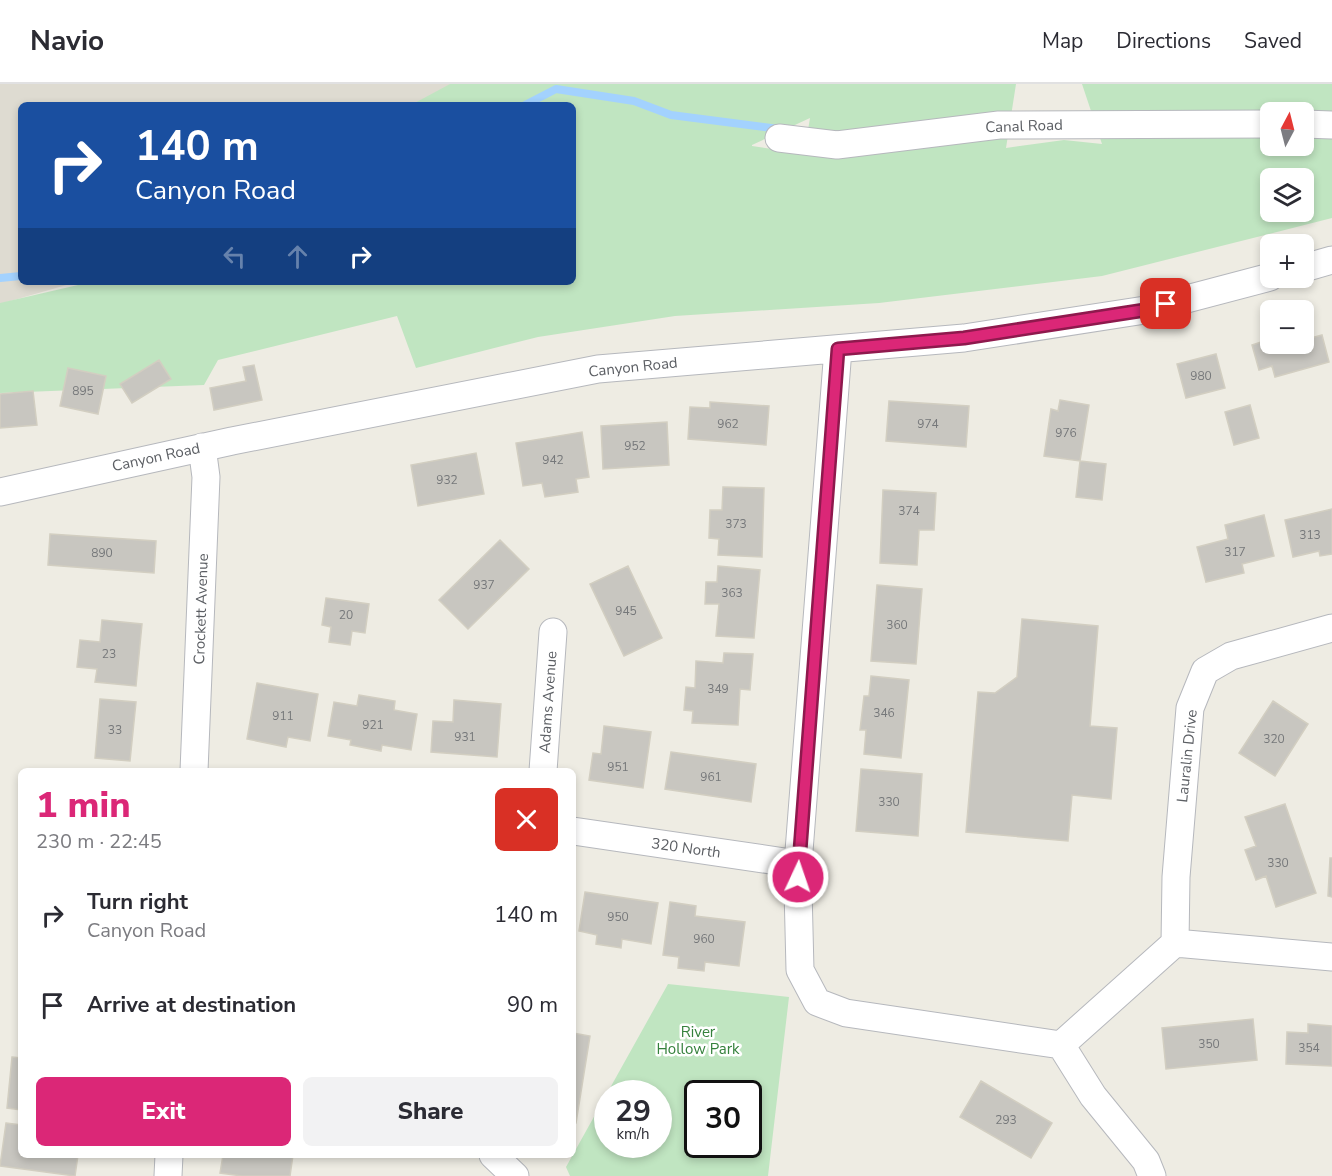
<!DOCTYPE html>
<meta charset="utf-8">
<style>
:root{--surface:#fff;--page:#f2f2f3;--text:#2b2b33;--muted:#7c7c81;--line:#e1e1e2;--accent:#db2777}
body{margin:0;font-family:"Nunito Sans",sans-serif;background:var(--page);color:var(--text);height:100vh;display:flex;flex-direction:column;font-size:22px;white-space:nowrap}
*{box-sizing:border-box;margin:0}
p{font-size:20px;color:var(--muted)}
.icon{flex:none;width:33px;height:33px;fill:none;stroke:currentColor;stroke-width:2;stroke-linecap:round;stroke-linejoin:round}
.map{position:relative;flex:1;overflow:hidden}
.side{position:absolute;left:18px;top:684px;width:558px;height:390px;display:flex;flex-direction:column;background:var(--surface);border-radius:9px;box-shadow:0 3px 9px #0003}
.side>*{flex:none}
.hud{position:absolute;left:18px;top:18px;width:558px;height:183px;border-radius:9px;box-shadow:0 3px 9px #0003;background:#1a4fa0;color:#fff;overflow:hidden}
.needle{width:39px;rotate:7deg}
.controls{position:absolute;left:1260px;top:18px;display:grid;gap:12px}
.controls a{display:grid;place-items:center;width:54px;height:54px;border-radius:9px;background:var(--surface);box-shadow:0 3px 9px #0003;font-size:30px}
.speed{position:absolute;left:594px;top:996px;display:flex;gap:12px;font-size:30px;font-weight:700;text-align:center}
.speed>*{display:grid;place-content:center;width:78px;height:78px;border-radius:50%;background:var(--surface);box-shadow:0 3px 9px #0003;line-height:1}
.speed small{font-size:15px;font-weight:400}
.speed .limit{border:3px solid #111;border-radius:9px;background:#fff;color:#111}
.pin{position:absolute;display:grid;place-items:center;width:51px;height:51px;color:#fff;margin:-26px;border-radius:12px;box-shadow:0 3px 9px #0006}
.me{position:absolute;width:66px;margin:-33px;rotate:3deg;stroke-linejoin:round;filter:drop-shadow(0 0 4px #0008)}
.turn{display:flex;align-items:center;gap:21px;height:126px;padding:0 18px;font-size:27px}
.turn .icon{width:78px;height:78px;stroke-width:2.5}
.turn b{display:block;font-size:42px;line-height:51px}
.lanes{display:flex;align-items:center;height:57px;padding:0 18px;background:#0003;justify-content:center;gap:30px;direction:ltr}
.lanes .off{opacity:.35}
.round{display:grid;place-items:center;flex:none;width:63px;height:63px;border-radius:9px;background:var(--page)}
.head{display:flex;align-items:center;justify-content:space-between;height:102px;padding:0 18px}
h1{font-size:36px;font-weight:800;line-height:45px;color:var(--accent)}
.cta{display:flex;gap:12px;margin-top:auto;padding:12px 18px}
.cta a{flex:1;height:69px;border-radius:9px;background:var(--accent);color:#fff;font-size:24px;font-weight:800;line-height:69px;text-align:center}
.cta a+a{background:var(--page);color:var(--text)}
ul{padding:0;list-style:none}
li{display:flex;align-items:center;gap:18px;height:90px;padding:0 18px}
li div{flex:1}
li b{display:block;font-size:22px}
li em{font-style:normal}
header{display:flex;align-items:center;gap:36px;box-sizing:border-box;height:84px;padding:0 30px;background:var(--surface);border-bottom:2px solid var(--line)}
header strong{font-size:28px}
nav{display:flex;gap:33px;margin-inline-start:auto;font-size:21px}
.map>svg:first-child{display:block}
</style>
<header>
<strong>Navio</strong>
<nav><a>Map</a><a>Directions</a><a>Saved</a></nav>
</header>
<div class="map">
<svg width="1332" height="1092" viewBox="0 0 1332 1092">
<rect width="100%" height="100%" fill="#eeece3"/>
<path fill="#dedbd1" d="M0,0H759L573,21H21V198H77L0,220Z"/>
<path fill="#c0e5c1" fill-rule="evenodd" d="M450,0H1016L1006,64L1064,56L1102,60L1082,0H1332V134L1102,192L879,219L675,232L538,253L416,284L397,232L218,276L204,301L0,309V219L91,198H573V21H411ZM1270,28H1304V62H1270ZM810,34L804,70L752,62V61ZM1270,94H1304V128H1270Z
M668,900L789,913L768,1092H570L566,1083ZM608,1010H658V1060H608ZM698,1010H748V1060H698Z"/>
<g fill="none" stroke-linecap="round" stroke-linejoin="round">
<path stroke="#a3d2fe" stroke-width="8" d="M525,21L556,5L634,17L671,31L779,45
M0,194L21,192"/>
</g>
<path fill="#c8c6c0" stroke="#d2cec1" stroke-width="1.5" d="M1309,245L1311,254L1322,251L1329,278L1275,293L1272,282L1259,286L1252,261L1270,255V260H1304V246Z
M1216,270L1225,304L1186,314L1177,280Z
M159,276L171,295L132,319L120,300Z
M254,281L262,316L214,326L210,304L246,297L243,283Z
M68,284L106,292L98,330L60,322Z
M33,307L37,341L0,344V310Z
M1060,316L1089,321L1080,377L1044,372L1051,325L1058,327Z
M889,317L969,322L966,363L886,357Z
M710,318L769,322L766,361L688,355L690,323L710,324Z
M1250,321L1259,354L1234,361L1225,328Z
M667,338L669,381L603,385L601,342Z
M582,348L589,393L576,395L578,408L545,413L542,399L523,402L516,359Z
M476,369L484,410L418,422L411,381Z
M1080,377L1106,380L1102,416L1076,413Z
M723,403L764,404L762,473L718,471L719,455L709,454L710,426H722Z
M883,406L936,409L934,446H919L917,481L880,479Z
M1332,425V470L1320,472L1319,467L1293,473L1285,436Z
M1264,431L1274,472L1242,480L1244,489L1206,498L1197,463L1228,455L1225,441Z
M50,450L156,457L154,489L48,481Z
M500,456L529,485L468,545L439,516Z
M628,482L662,554L624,572L590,500Z
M718,482L760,486L754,554L716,552L719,520H705L706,498H717Z
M877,501L922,505L916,580L871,577Z
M326,514L369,520L365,549L352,547L350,561L329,558L331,543L322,541Z
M1022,535L1098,542L1090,642L1117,644L1111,715L1072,711L1068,757L966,748L978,608L995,609L1017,593Z
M102,536L142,540L136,602L95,598L97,585L77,583L80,556L100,558Z
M724,569L753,570L750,606L740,605L738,641L692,639L693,627L684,626L686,603L695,604L696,577L723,579Z
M871,592L909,596L901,674L864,670L866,646H860L864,612H869Z
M257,599L318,610L310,657L288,653L286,663L247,655Z
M359,611L395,617L394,626L417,630L411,666L382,661L381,667L350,661L351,656L328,652L334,618L357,622Z
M100,615L136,618L130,677L95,674Z
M454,616L501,620L497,673L431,668L433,637L453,638Z
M1273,617L1308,640L1275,692L1239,669Z
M604,642L651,648L643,704L589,696L593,669L601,670Z
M671,668L756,680L751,718L665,705Z
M861,685L922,690L918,752L856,747Z
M1285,720L1316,809L1276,823L1266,792L1256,796L1245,766L1256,762L1245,733Z
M1330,774H1332V813L1328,812Z
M585,808L658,819L651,860L622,855L621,864L596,860L597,851L579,847Z
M670,818L696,822L695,832L745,838L739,882L705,878L704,887L678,884L679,873L663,871Z
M1253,935L1257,976L1166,985L1162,944Z
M1308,940L1332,942V982L1286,980L1287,948L1308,949Z
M573,949L590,952L576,1039H573Z
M12,973L21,974V1026L7,1024Z
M981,997L1052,1039L1031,1074L960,1033Z
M6,1039L21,1041V1071H78L75,1092L0,1082Z
M223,1071H293L290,1092H242L220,1089Z"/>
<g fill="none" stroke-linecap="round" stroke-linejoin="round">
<g stroke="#b6b8bd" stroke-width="29">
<path id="minor" d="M1304,40L1332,41
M779,54L837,61L999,41L1270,40
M1304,184L1332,176
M838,265L798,780V805L800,886L817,918L846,929L1061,961L1093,1012L1146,1077L1152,1092
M0,408L232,357L598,285L964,254L1145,226L1270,193
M1332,544L1231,572L1205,587L1190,624L1176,793L1175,859L1332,873
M194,687L206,393L202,363
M543,687L553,548
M573,747L798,780
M1061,961L1175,859
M493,1071L515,1092
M168,1092L169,1071"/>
</g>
<use href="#minor" stroke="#fff" stroke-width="27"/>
</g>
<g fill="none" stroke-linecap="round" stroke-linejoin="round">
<g stroke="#8e194d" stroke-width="15">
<path id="route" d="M798,793L838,265L964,254L1145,226L1166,220"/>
</g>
<use href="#route" stroke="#db2777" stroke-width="10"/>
</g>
<g text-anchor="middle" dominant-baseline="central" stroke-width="5" stroke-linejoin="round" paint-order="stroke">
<g font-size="12" fill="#76787a">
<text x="1201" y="292">980</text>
<text x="83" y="307">895</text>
<text x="728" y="340">962</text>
<text x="928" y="340">974</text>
<text x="1066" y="349">976</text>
<text x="635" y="362">952</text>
<text x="553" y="376">942</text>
<text x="447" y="396">932</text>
<text x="909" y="427">374</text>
<text x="736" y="440">373</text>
<text x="1310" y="451">313</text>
<text x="1235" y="468">317</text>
<text x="102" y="469">890</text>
<text x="484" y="501">937</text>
<text x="732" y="509">363</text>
<text x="626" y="527">945</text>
<text x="346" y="531">20</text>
<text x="897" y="541">360</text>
<text x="109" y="570">23</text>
<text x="718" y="605">349</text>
<text x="884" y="629">346</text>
<text x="283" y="632">911</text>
<text x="373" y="641">921</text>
<text x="115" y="646">33</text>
<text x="465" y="653">931</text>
<text x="1274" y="655">320</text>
<text x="618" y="683">951</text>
<text x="711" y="693">961</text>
<text x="889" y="718">330</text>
<text x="1278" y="779">330</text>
<text x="618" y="833">950</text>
<text x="704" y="855">960</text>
<text x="1209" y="960">350</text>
<text x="1309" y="964">354</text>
<text x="1006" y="1036">293</text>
</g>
<g font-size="15" fill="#5b5e63" stroke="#fff">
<text transform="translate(1024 42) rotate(-2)">Canal Road</text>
<text transform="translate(633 283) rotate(-6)">Canyon Road</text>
<text transform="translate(156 373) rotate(-12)">Canyon Road</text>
<text transform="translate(201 525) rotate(-88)">Crockett Avenue</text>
<text transform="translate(548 618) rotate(-86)">Adams Avenue</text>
<text transform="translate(1187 672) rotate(-84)">Lauralin Drive</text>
<text transform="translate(686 764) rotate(8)">320 North</text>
</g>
<g font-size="15" fill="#35813c" stroke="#fff">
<text x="698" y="948">River<tspan x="698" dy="17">Hollow Park</tspan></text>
</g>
</g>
</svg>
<div class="controls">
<a><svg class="needle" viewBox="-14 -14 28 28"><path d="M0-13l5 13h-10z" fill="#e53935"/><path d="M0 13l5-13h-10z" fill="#7c7c81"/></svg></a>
<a><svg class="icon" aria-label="layers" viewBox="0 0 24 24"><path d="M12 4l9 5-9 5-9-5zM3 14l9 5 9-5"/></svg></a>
<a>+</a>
<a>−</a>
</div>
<div class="speed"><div>29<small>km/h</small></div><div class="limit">30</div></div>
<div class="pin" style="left:1166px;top:220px;background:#d93025"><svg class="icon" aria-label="arrive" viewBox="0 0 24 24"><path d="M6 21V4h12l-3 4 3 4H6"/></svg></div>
<svg class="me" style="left:798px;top:793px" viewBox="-20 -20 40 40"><circle r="17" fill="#db2777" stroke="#fff" stroke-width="3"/><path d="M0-11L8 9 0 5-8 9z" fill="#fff"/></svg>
<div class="hud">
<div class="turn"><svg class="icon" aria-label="right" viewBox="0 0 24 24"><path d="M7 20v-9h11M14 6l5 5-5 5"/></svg><div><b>140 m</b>Canyon Road</div></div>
<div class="lanes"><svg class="icon off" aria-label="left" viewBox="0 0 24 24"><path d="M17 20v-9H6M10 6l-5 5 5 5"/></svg><svg class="icon off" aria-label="ahead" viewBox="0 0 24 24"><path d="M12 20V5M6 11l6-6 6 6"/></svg><svg class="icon" aria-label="right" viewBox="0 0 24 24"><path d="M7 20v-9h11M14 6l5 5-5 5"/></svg></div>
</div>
<section class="side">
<div class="head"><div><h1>1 min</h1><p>230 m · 22:45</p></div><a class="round" style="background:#d93025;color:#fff"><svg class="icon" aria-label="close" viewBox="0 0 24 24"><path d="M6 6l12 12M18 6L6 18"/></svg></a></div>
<ul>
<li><svg class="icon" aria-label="right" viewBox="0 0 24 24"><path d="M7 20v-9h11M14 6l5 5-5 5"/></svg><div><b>Turn right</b><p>Canyon Road</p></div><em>140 m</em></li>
<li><svg class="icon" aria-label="arrive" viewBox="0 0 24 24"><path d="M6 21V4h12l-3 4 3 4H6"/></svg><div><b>Arrive at destination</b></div><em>90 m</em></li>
</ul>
<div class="cta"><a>Exit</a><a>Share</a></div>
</section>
</div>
